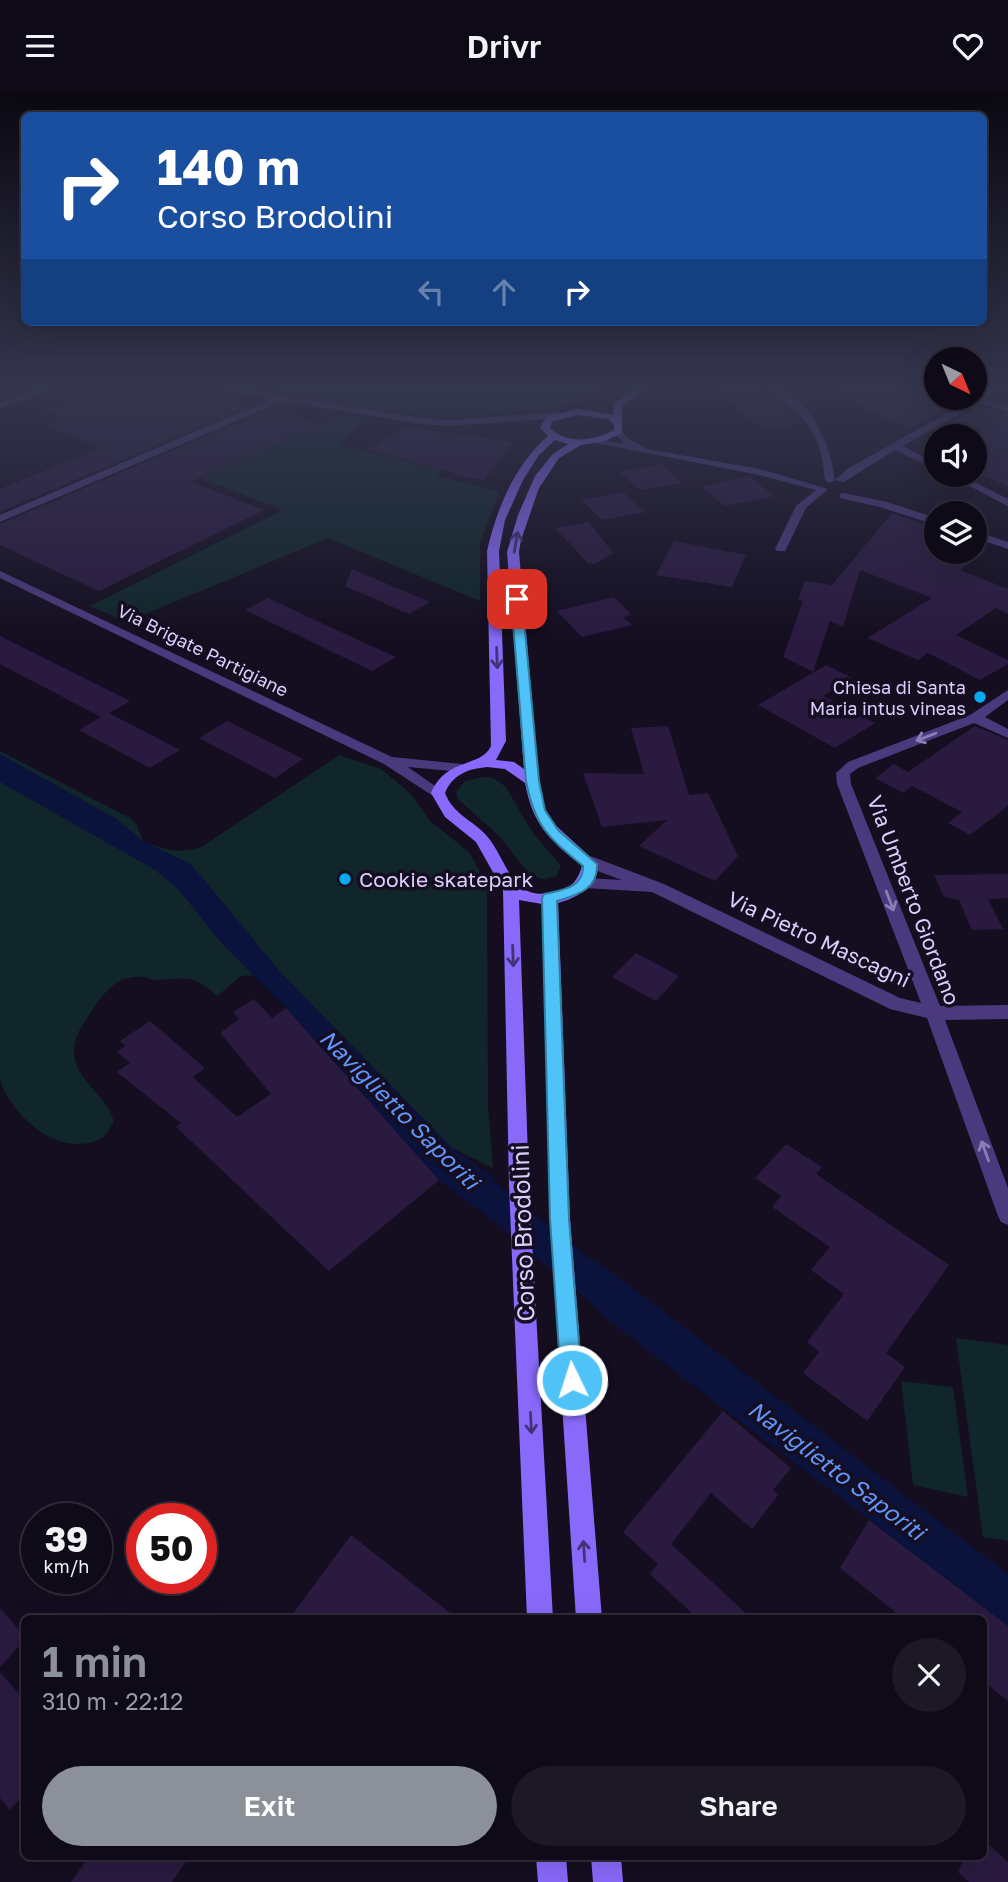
<!DOCTYPE html>
<meta charset="utf-8">
<style>
:root{--surface:#0f0a18;--page:#1d1825;--text:#f1f3f6;--muted:#9b9aa2;--line:#2f2b37;--accent:#8c9099}
body{margin:0;font-family:"Golos Text",sans-serif;background:var(--page);color:var(--text);height:100vh;display:flex;flex-direction:column;font-size:26px;white-space:nowrap}
*{box-sizing:border-box;margin:0}
p{font-size:23px;color:var(--muted)}
.icon{flex:none;width:38px;height:38px;fill:none;stroke:currentColor;stroke-width:2;stroke-linecap:round;stroke-linejoin:round}
.map{position:relative;flex:1;overflow:hidden}
.panel{position:absolute;left:21px;top:1524px;width:966px;height:245px;display:flex;flex-direction:column;background:var(--surface);border-radius:10px;box-shadow:0 7px 28px #0002,0 0 0 2px var(--line)}
.panel>*{flex:none}
.guide{position:absolute;left:21px;top:21px;width:966px;height:214px;border-radius:10px;box-shadow:0 7px 28px #0002,0 0 0 2px var(--line);background:#1a4fa0;color:#fff;overflow:hidden}
.needle{width:46px;rotate:137deg}
.tools{position:absolute;left:924px;top:256px;display:grid;gap:14px}
.tools a{display:grid;place-items:center;width:63px;height:63px;border-radius:50%;background:var(--surface);box-shadow:0 7px 28px #0002,0 0 0 2px var(--line);font-size:35px}
.speed{position:absolute;left:21px;top:1412px;display:flex;gap:14px;font-size:35px;font-weight:700;text-align:center}
.speed>*{display:grid;place-content:center;width:91px;height:91px;border-radius:50%;background:var(--surface);box-shadow:0 7px 28px #0002,0 0 0 2px var(--line);line-height:1}
.speed small{font-size:18px;font-weight:400}
.speed .limit{border:10px solid #d22;background:#fff;color:#111}
.pin{position:absolute;display:grid;place-items:center;width:60px;height:60px;color:#fff;margin:-30px;border-radius:14px;box-shadow:0 4px 10px #0006}
.me{position:absolute;width:77px;margin:-38px;rotate:356deg;stroke-linejoin:round;filter:drop-shadow(0 0 5px #0008)}
.turn{display:flex;align-items:center;gap:24px;height:147px;padding:0 21px;font-size:32px}
.turn .icon{width:91px;height:91px;stroke-width:2.5}
.turn b{display:block;font-size:49px;line-height:60px}
.lanes{display:flex;align-items:center;height:66px;padding:0 21px;background:#0003;justify-content:center;gap:35px;direction:ltr}
.lanes .off{opacity:.35}
.round{display:grid;place-items:center;flex:none;width:74px;height:74px;border-radius:37px;background:var(--page)}
.headline{display:flex;align-items:center;justify-content:space-between;height:119px;padding:0 21px}
h1{font-size:42px;font-weight:600;line-height:52px;color:var(--accent)}
.button{display:flex;gap:14px;margin-top:auto;padding:14px 21px}
.button a{flex:1;height:80px;border-radius:42px;background:var(--accent);color:#fff;font-size:28px;font-weight:600;line-height:80px;text-align:center}
.button a+a{background:var(--page);color:var(--text)}
header{display:flex;justify-content:space-between;align-items:center;height:91px;padding:0 21px;background:var(--surface);font-size:32px;font-weight:600}
.map>svg:first-child{display:block}
</style>
<header><svg class="icon" aria-label="menu" viewBox="0 0 24 24"><path d="M4 6h16M4 12h16M4 18h16"/></svg>Drivr<svg class="icon" aria-label="heart" viewBox="0 0 24 24"><path d="M12 20l-8-8c-3-5 5-10 8-4 3-6 11-1 8 4z"/></svg></header>
<div class="map">
<svg width="1008" height="1791" viewBox="0 0 1008 1791">
<rect width="100%" height="100%" fill="#140e20"/>
<path fill="#11262a" d="M255,297H603L604,298L583,310L546,318L450,327L377,319Z
M337,325L366,328L339,354L442,379L437,385L500,400L480,451V510L328,447L126,531L90,515L283,419L201,387Z
M0,660L130,727L136,733L143,750C163,759 183,764 203,755L339,664L381,678L412,704L430,730L469,761L487,793L488,1015L493,1077L452,1057L282,883L241,885L217,905C194,884 189,887 159,889C153,890 149,887 143,886C116,883 102,904 89,924C82,935 75,944 74,958C72,988 108,1004 114,1031C110,1037 106,1045 100,1048C60,1068 12,1026 0,989Z
M483,686L493,687L506,696L532,741L561,775L556,785L543,788L530,784L499,745L458,708L456,701L465,690Z
M956,1247L1008,1254V1450L983,1446Z
M901,1290L953,1296L968,1406L913,1394Z"/>
<path fill="#0b133c" d="M0,663L117,728L143,750L191,773L282,883L452,1057L493,1086L494,1131L439,1089L286,917L222,853L178,798L155,779L0,691Z
M596,1169L1008,1483V1535L599,1222Z"/>
<g fill="none" stroke-linecap="round" stroke-linejoin="round">
<path fill="#0b133c" fill-rule="evenodd" d="M464,1071L475,1075L640,1208L645,1220L640,1232L627,1236L614,1232L453,1095L448,1085L453,1075Z"/>
</g>
<path fill="#2a1a40" d="M717,297H764L803,333L762,338Z
M827,297H905L959,312L912,337L889,330Z
M98,301L117,308L135,301L176,315L208,302L247,316L0,421V398L101,357L45,335L65,327L45,320Z
M983,316L1008,323V396L975,380V345H942L932,342L976,317Z
M264,321L281,327L288,323L320,334L191,391L264,419L99,500L0,454V433Z
M405,336L457,343L513,351L484,389L454,385L456,382L367,359Z
M661,373L682,392L640,399L620,381Z
M750,386L774,405L724,415L701,395Z
M624,401L645,421L602,429L581,409Z
M892,422L926,434L924,437L936,441V460H975V455L986,460L960,479L1008,498V523L996,517L956,544L1008,569V573L980,589L928,562L918,569L867,547L932,507L860,479L843,536L830,530L813,581L783,566L803,510L798,509L805,490L832,494Z
M589,431L613,462L595,473L588,472L555,437Z
M674,450L746,464L732,496L656,484Z
M352,478L430,511L409,523L345,495Z
M614,506L632,524L623,526L632,534L582,546L557,520Z
M268,507L343,542L396,566L372,580L245,519Z
M0,545L130,610L109,622L180,659L150,677L79,639L101,626L0,573Z
M826,574L852,587L823,605L875,632L835,657L758,614Z
M227,630L303,668L275,687L199,647Z
M668,635L676,660L672,664L676,661L689,704L708,702L738,765L715,790L639,755L667,729L602,736L583,682L644,683L631,637Z
M975,635L1008,649V715L970,744L948,732L962,721L912,695L903,702L875,687L894,673L908,681Z
M1008,783V807L988,808L1003,838L972,839L959,809L944,806L934,784Z
M636,862L679,885L656,910L612,886Z
M254,908L272,927L286,917L439,1089L329,1180L176,1036L181,1032L117,981L130,972L117,961L125,955L120,950L150,930L205,977L193,986L237,1026L271,1003L220,942L239,928L233,921Z
M786,1053L822,1076L816,1083L949,1174L886,1262L905,1276L867,1330L803,1282L819,1261L807,1251L844,1203L811,1179L830,1156L772,1116L781,1105L755,1087Z
M723,1320L791,1377L773,1399L778,1404L752,1438L711,1402L671,1453L752,1528H698L650,1483L658,1473L623,1441Z
M869,1429L1008,1535V1610L984,1591V1528H904L840,1477Z
M351,1444L458,1528H289Z
M0,1517L24,1544V1550L0,1576Z
M0,1581L24,1609V1703L10,1719L0,1707Z
M984,1749L1008,1771V1791H969L958,1781L965,1766H984Z
M89,1766H189L172,1791H71Z"/>
<g fill="none" stroke-linecap="round" stroke-linejoin="round">
<path fill="#4a3a7d" fill-rule="evenodd" d="M41,297H55L0,317V311Z
M214,297H236L421,327L449,329L557,321L562,324L557,327L449,335L421,333L283,310L0,431V424L271,308Z
M767,297C807,297 832,354 835,389L847,378L970,309L968,306C980,306 989,297 1003,297L986,308L1008,315V321L979,312L903,355L936,372V379L895,359L844,391L835,389L830,392L825,389C821,334 804,330 767,297Z
M619,337L629,348L647,358L760,378L828,398L806,417L785,460H777L775,458L796,415L816,399L759,384L586,350L591,347L624,353L614,340Z
M946,383H959L1008,408V415Z
M844,402L887,411L936,427V434L880,416L840,407V403Z
M975,440L1008,451V458L975,447Z
M0,480L392,666L462,673L469,677L462,681L408,676L445,702L443,705H433L384,673L0,487Z
M1008,599V609L985,626L1008,638V647L974,632L858,677L850,683L851,693L940,915L1008,914V928L945,929L1008,1097V1134L1001,1131L998,1125L927,927L890,918L652,801L585,797L577,792L585,787L622,789L581,774L579,770L587,765L593,766L664,793L900,907L921,912L837,693L836,682L848,671L970,624Z"/>
<path fill="#8969fa" fill-rule="evenodd" d="M636,297H647L622,315V342L605,350L581,354L559,367L539,397L521,449L519,461L539,690L545,719L553,732L598,773C594,796 580,806 558,812L570,1128L602,1528H576L550,1128L542,813L519,809L529,1094L553,1528H527L509,1094L503,799L476,751L445,726L431,702C446,666 481,677 491,655L487,460C497,417 514,375 548,345L540,337L546,326L578,318L613,324L614,312ZM578,324L608,328L614,334V339C594,350 567,354 550,337L553,330ZM555,349L568,353L553,363L535,385L518,424L507,461L524,678L514,671L496,669L506,650L499,460L505,429L523,389L539,364ZM487,676L505,678L525,692C534,738 549,745 582,774C579,788 572,797 558,800C510,814 509,770 486,744C472,729 453,723 445,702C453,683 468,678 487,676Z
M536,1766H566L568,1791H538Z
M591,1766H621L623,1791H593Z"/>
</g>
<defs><path id="oneway-shaft" d="M-6 0H5M1.5-3L5.5 0L1.5 3" fill="none" stroke-width="1.6" stroke-linecap="round" stroke-linejoin="round" transform="scale(1.75)"/></defs>
<g stroke="#433277">
<use href="#oneway-shaft" transform="translate(516 451) rotate(-80)"/>
<use href="#oneway-shaft" transform="translate(497 567) rotate(88)"/>
<use href="#oneway-shaft" transform="translate(513 865) rotate(88)"/>
<use href="#oneway-shaft" transform="translate(531 1332) rotate(87)"/>
<use href="#oneway-shaft" transform="translate(584 1460) rotate(-94)"/>
</g>
<g stroke="#8c7db7">
<use href="#oneway-shaft" transform="translate(926 646) rotate(159)"/>
<use href="#oneway-shaft" transform="translate(890 810) rotate(69)"/>
<use href="#oneway-shaft" transform="translate(985 1060) rotate(-110)"/>
</g>
<linearGradient id="sky" x2="0" y2="1"><stop stop-color="#0b0812"/><stop offset="0.54" stop-color="#34364e"/><stop offset="1" stop-color="#34364e" stop-opacity="0"/></linearGradient>
<rect width="1008" height="548" fill="url(#sky)"/>
<path fill="#4fc3f7" stroke="#337fa1" stroke-width="2" d="M517,504L522,508L539,690L545,719L558,739L597,773C598,799 577,804 557,810L569,1128L582,1289L579,1296L572,1299L564,1296L561,1289L550,1128L542,807L544,803C561,799 584,797 583,775C548,746 535,736 526,690L511,508Z"/>
<g fill="#08aaef" stroke="#140e20" stroke-width="2.5">
<circle cx="980" cy="606" r="7"/>
<circle cx="345" cy="788" r="7"/>
</g>
<g text-anchor="middle" dominant-baseline="central" stroke-width="7" stroke-linejoin="round" paint-order="stroke">
<g font-size="18" fill="#ddcefd" stroke="#140e20">
<text transform="translate(203 559) rotate(26)">Via Brigate Partigiane</text>
</g>
<g font-size="18" fill="#ddcefd" stroke="#140e20" text-anchor="end">
<text x="966" y="596">Chiesa di Santa<tspan x="966" dy="21">Maria intus vineas</tspan></text>
</g>
<g font-size="21" fill="#ddcefd" stroke="#140e20" text-anchor="start">
<text x="359" y="788">Cookie skatepark</text>
</g>
<g font-size="21" fill="#ddcefd" stroke="#140e20">
<text transform="translate(914 809) rotate(69)">Via Umberto Giordano</text>
<text transform="translate(819 848) rotate(25)">Via Pietro Mascagni</text>
</g>
<g font-size="23" font-style="italic" fill="#6094fa" stroke="#140e20">
<text transform="translate(400 1018) rotate(45)">Naviglietto Saporiti</text>
<text transform="translate(837 1379) rotate(37)">Naviglietto Saporiti</text>
</g>
<g font-size="24" fill="#ddcefd" stroke="#140e20">
<text transform="translate(522 1142) rotate(-92)">Corso Brodolini</text>
</g>
</g>
</svg>
<div class="tools">
<a><svg class="needle" viewBox="-14 -14 28 28"><path d="M0-13l5 13h-10z" fill="#e53935"/><path d="M0 13l5-13h-10z" fill="#9b9aa2"/></svg></a>
<a><svg class="icon" aria-label="sound" viewBox="0 0 24 24"><path d="M4 9h4l5-4v14l-5-4H4zM17 9q2 3 0 6"/></svg></a>
<a><svg class="icon" aria-label="layers" viewBox="0 0 24 24"><path d="M12 4l9 5-9 5-9-5zM3 14l9 5 9-5"/></svg></a>
</div>
<div class="speed"><div>39<small>km/h</small></div><div class="limit">50</div></div>
<div class="pin" style="left:517px;top:508px;background:#d93025"><svg class="icon" aria-label="arrive" viewBox="0 0 24 24"><path d="M6 21V4h12l-3 4 3 4H6"/></svg></div>
<svg class="me" style="left:572px;top:1289px" viewBox="-20 -20 40 40"><circle r="17" fill="#4fc3f7" stroke="#fff" stroke-width="3"/><path d="M0-11L8 9 0 5-8 9z" fill="#fff"/></svg>
<div class="guide">
<div class="turn"><svg class="icon" aria-label="right" viewBox="0 0 24 24"><path d="M7 20v-9h11M14 6l5 5-5 5"/></svg><div><b>140 m</b>Corso Brodolini</div></div>
<div class="lanes"><svg class="icon off" aria-label="left" viewBox="0 0 24 24"><path d="M17 20v-9H6M10 6l-5 5 5 5"/></svg><svg class="icon off" aria-label="ahead" viewBox="0 0 24 24"><path d="M12 20V5M6 11l6-6 6 6"/></svg><svg class="icon" aria-label="right" viewBox="0 0 24 24"><path d="M7 20v-9h11M14 6l5 5-5 5"/></svg></div>
</div>
<section class="panel">
<div class="headline"><div><h1>1 min</h1><p>310 m · 22:12</p></div><a class="round"><svg class="icon" aria-label="close" viewBox="0 0 24 24"><path d="M6 6l12 12M18 6L6 18"/></svg></a></div>
<div class="button"><a>Exit</a><a>Share</a></div>
</section>
</div>
